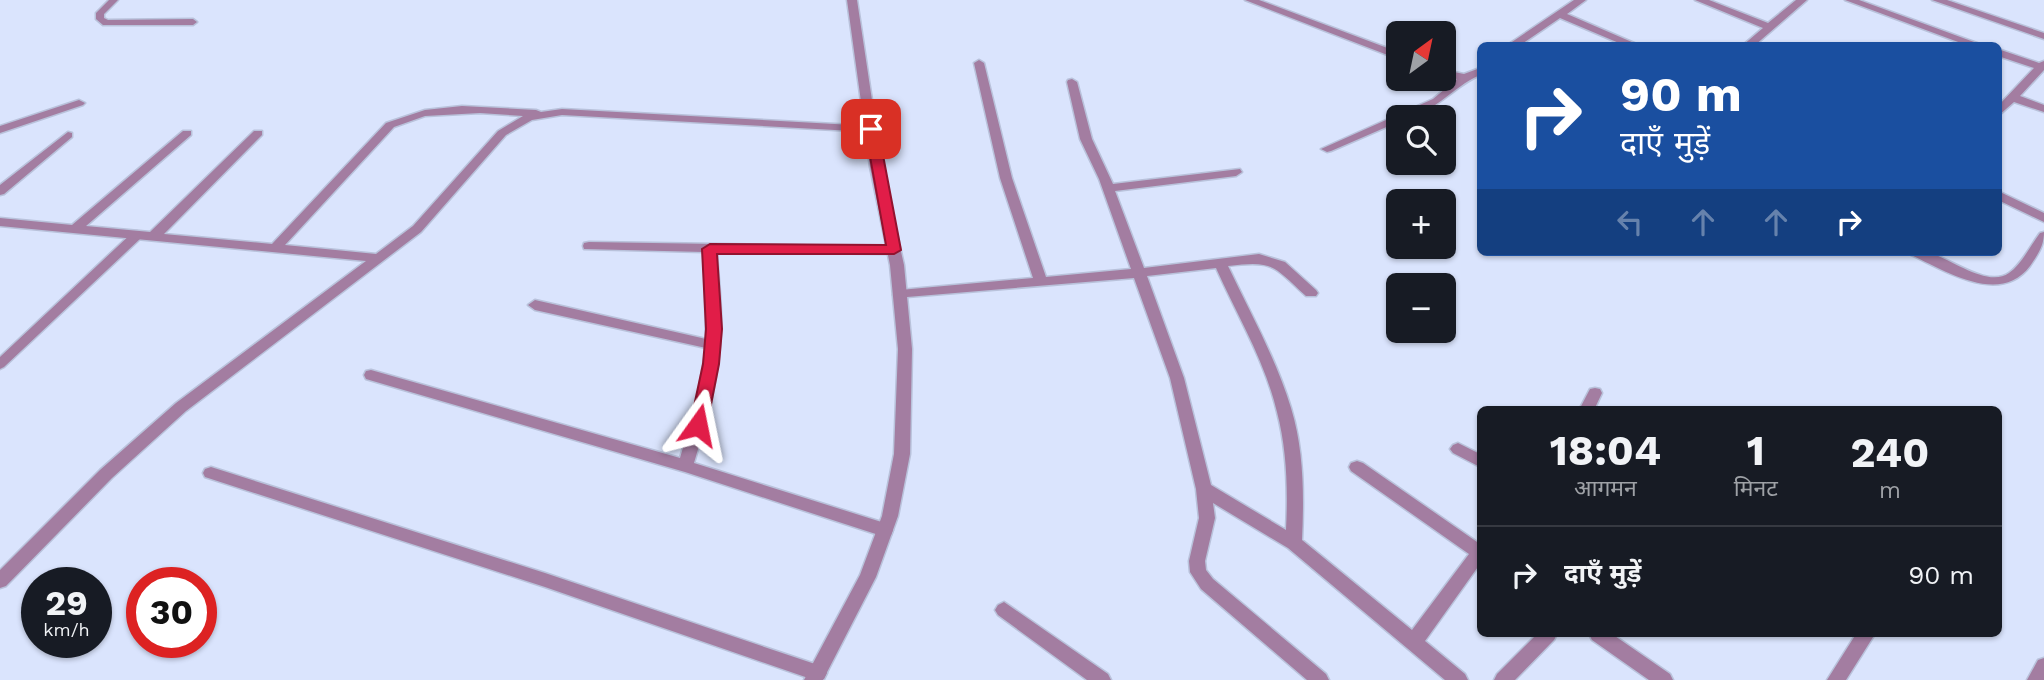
<!DOCTYPE html>
<html lang="hi">
<meta charset="utf-8">
<style>
:root{--surface:#171b24;--page:#242831;--text:#f1f3f6;--muted:#9ea1a6;--line:#363941}
body{margin:0;font-family:"Work Sans","Noto Sans Devanagari",sans-serif;background:var(--page);color:var(--text);height:100vh;display:flex;flex-direction:column;font-size:26px;white-space:nowrap}
*{box-sizing:border-box;margin:0}
p{font-size:23px;color:var(--muted)}
.icon{flex:none;width:38px;height:38px;fill:none;stroke:currentColor;stroke-width:2;stroke-linecap:round;stroke-linejoin:round}
.map{position:relative;flex:1;overflow:hidden}
.side{position:absolute;left:1477px;top:406px;width:525px;height:231px;display:flex;flex-direction:column;background:var(--surface);border-radius:10px;box-shadow:0 2px 5px #0004}
.side>*{flex:none}
.top-card{position:absolute;left:1477px;top:42px;width:525px;height:214px;border-radius:10px;box-shadow:0 2px 5px #0004;background:#1a4fa0;color:#fff;overflow:hidden}
.needle{width:46px;rotate:33deg}
.fabs{position:absolute;left:1386px;top:21px;display:grid;gap:14px}
.fabs a{display:grid;place-items:center;width:70px;height:70px;border-radius:10px;background:var(--surface);box-shadow:0 2px 5px #0004;font-size:35px}
.speed{position:absolute;left:21px;top:567px;display:flex;gap:14px;font-size:35px;font-weight:700;text-align:center}
.speed>*{display:grid;place-content:center;width:91px;height:91px;border-radius:50%;background:var(--surface);box-shadow:0 2px 5px #0004;line-height:1}
.speed small{font-size:18px;font-weight:400}
.speed .limit{border:10px solid #d22;background:#fff;color:#111}
.pin{position:absolute;display:grid;place-items:center;width:60px;height:60px;color:#fff;margin:-30px;border-radius:14px;box-shadow:0 4px 10px #0006}
.me{position:absolute;width:77px;margin:-38px;rotate:12deg;stroke-linejoin:round;filter:drop-shadow(0 0 5px #0008)}
.turn{display:flex;align-items:center;gap:24px;height:147px;padding:0 28px;font-size:32px}
.turn .icon{width:91px;height:91px;stroke-width:2.5}
.turn b{display:block;font-size:49px;line-height:60px}
.lanes{display:flex;align-items:center;height:66px;padding:0 28px;background:#0003;justify-content:center;gap:35px;direction:ltr}
.lanes .off{opacity:.35}
.eta{display:flex;justify-content:space-evenly;align-items:center;height:119px;text-align:center}
.eta b{font-size:42px;font-weight:700;line-height:49px}
ul{padding:0;list-style:none}
li{display:flex;align-items:center;gap:21px;height:98px;padding:0 28px;border-top:2px solid var(--line)}
li div{flex:1}
li b{display:block;font-size:26px}
li em{font-style:normal}
.map>svg:first-child{display:block}
</style>
<div class="map">
<svg width="2044" height="680" viewBox="0 0 2044 680">
<rect width="100%" height="100%" fill="#dae4fd"/>
<g fill="none" stroke-linecap="round" stroke-linejoin="round">
<g stroke="#b9c2db" stroke-width="3">
<path id="service" d="M109,0H118L104,14V18L108,20L193,19L197,22L193,25H103L96,19V13Z
M137,231L143,235L141,238L4,367L0,369V357L133,232Z"/>
</g>
<g stroke="#b9c2db" stroke-width="3">
<path id="minor" d="M1245,0H1259L1398,52V59Z
M1574,0H1586L1567,14L1641,46H1626L1560,18L1519,46H1506Z
M1695,0H1709L1768,23L1796,0H1807L1754,46H1742L1763,28Z
M1845,0H1859L1985,46H1969Z
M1932,0H1947L2044,33V39Z
M1998,49L2039,63L2044,61V70L2020,96L2044,105V112L2014,102L1998,116V106L2034,68L1998,56Z
M979,60L984,63L1012,178L1046,277L1131,269L1099,179L1080,139L1067,82L1068,80L1072,79L1077,82L1092,139L1113,184L1240,169L1242,172L1236,176L1115,191L1144,268L1259,254L1285,262L1316,290L1318,293L1316,296H1306C1273,266 1274,260 1228,266C1250,313 1276,358 1291,408C1304,450 1304,496 1302,540L1412,630L1469,554L1351,471L1349,467L1351,463L1357,461L1363,463L1480,544V564L1425,641L1465,674L1468,680H1445L1288,548L1213,503L1215,518L1205,561L1206,570L1213,579L1326,674L1329,680H1307L1201,589L1190,572L1189,561L1199,518L1196,489L1170,378L1134,278L895,298L893,295L900,290L1033,278L1000,178L974,63ZM1216,268C1237,315 1265,361 1277,412C1287,450 1288,491 1286,530L1211,485L1184,378L1147,276Z
M1480,68V75C1451,87 1434,117 1398,117V122L1331,151L1327,152L1321,149L1433,99L1457,79L1444,76V70L1464,74Z
M79,100L85,103L83,105L0,133V126Z
M462,106L536,110L541,112L562,109L871,126L877,129L871,132L562,115L532,120L506,135L421,232L186,411L112,478L6,586L0,588V570L100,470L176,403L366,261L0,226V218L72,225L183,131H191V135L86,226L150,232L254,131H262V135L164,234L272,244L386,123L425,110ZM480,113L523,116L498,131L413,226L376,254L285,245L394,127L425,116Z
M68,132L72,133V137L4,194L0,195V185Z
M1998,191L2044,213V222L1998,200Z
M2044,232C2044,246 2038,254 2030,266C2000,306 1946,271 1911,255L1910,252C1915,252 1921,251 1926,252C1948,256 1987,289 2009,273C2022,264 2030,246 2040,233Z
M589,242L899,247L900,250L899,253L894,254L717,252C718,277 722,303 721,329C720,375 707,419 694,463L891,525L893,530L891,535L885,537L685,472L366,379L364,375L366,371L371,370L680,458L697,399L706,348L535,310L528,305L535,300L706,339L704,252L584,249L583,246L584,243Z
M1595,388L1600,389L1602,393L1594,410H1579L1590,389Z
M1458,443L1480,454V467L1453,453L1450,449L1453,445Z
M211,467L545,573L818,665L824,667L827,673L824,679L814,680L545,587L205,477L203,473L205,469Z
M1004,602L1108,674L1111,680H1087L998,615L995,610L998,605Z
M1537,634H1557L1554,640L1515,680H1494L1497,674Z
M1589,634H1612L1670,674L1673,680H1649L1592,640Z
M1856,634H1875L1846,680H1827Z
M2044,658V680H2027L2038,660Z"/>
</g>
<g stroke="#b9c2db" stroke-width="3">
<path id="tertiary" d="M847,0H857L882,167L904,265L912,349L910,454L898,516L876,577L823,680H804L860,575L882,516L894,454L898,349L890,265L870,167Z"/>
</g>
<use href="#service" fill="#a37da1" fill-rule="evenodd"/>
<use href="#minor" fill="#a37da1" fill-rule="evenodd"/>
<use href="#tertiary" fill="#a37da1" fill-rule="evenodd"/>
</g>
<path fill="#e11d48" stroke="#92132f" stroke-width="2" d="M871,125L878,129L901,250L894,254H717L722,329L719,364L707,425L704,430H692L690,425L703,364L706,329L702,249L710,244L886,245L865,129Z"/>
</svg>
<div class="fabs">
<a><svg class="needle" viewBox="-14 -14 28 28"><path d="M0-13l5 13h-10z" fill="#e53935"/><path d="M0 13l5-13h-10z" fill="#9ea1a6"/></svg></a>
<a><svg class="icon" aria-label="search" viewBox="0 0 24 24"><circle cx="10" cy="10" r="6"/><path d="M15 15l6 6"/></svg></a>
<a>+</a>
<a>−</a>
</div>
<div class="speed"><div>29<small>km/h</small></div><div class="limit">30</div></div>
<div class="pin" style="left:871px;top:129px;background:#d93025"><svg class="icon" aria-label="arrive" viewBox="0 0 24 24"><path d="M6 21V4h12l-3 4 3 4H6"/></svg></div>
<svg class="me" style="left:698px;top:425px" viewBox="-20 -20 40 40"><path d="M0-17L14 15 0 8-14 15z" fill="#e11d48" stroke="#fff" stroke-width="4"/></svg>
<div class="top-card">
<div class="turn"><svg class="icon" aria-label="right" viewBox="0 0 24 24"><path d="M7 20v-9h11M14 6l5 5-5 5"/></svg><div><b>90 m</b>दाएँ मुड़ें</div></div>
<div class="lanes"><svg class="icon off" aria-label="left" viewBox="0 0 24 24"><path d="M17 20v-9H6M10 6l-5 5 5 5"/></svg><svg class="icon off" aria-label="ahead" viewBox="0 0 24 24"><path d="M12 20V5M6 11l6-6 6 6"/></svg><svg class="icon off" aria-label="ahead" viewBox="0 0 24 24"><path d="M12 20V5M6 11l6-6 6 6"/></svg><svg class="icon" aria-label="right" viewBox="0 0 24 24"><path d="M7 20v-9h11M14 6l5 5-5 5"/></svg></div>
</div>
<section class="side">
<div class="eta">
<div><b>18:04</b><p>आगमन</p></div>
<div><b>1</b><p>मिनट</p></div>
<div><b>240</b><p>m</p></div>
</div>
<ul>
<li><svg class="icon" aria-label="right" viewBox="0 0 24 24"><path d="M7 20v-9h11M14 6l5 5-5 5"/></svg><div><b>दाएँ मुड़ें</b></div><em>90 m</em></li>
</ul>
</section>
</div>
